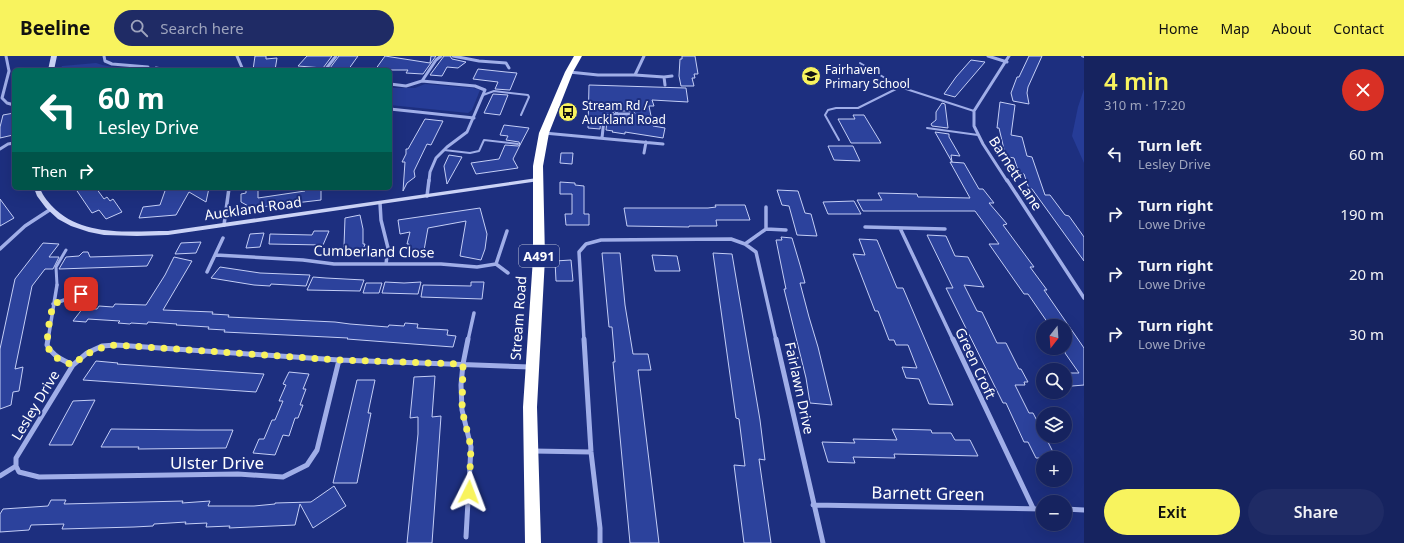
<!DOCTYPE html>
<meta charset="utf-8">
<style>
:root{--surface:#16235f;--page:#1f2b65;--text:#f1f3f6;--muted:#9ea4bd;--line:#354074;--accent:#f8f35e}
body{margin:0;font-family:"Noto Sans",sans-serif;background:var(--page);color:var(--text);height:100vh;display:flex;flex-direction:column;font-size:15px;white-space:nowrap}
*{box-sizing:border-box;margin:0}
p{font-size:13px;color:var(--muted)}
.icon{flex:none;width:22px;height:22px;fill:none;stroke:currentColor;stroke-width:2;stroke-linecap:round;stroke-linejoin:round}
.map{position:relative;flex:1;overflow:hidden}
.details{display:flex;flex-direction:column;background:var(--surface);width:320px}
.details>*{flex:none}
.banner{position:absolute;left:12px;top:12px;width:380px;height:122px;border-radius:6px;box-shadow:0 4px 16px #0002,0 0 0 1px var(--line);background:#00695c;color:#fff;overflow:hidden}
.needle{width:26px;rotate:197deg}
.tools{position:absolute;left:1036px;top:263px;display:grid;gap:8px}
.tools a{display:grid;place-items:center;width:36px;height:36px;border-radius:50%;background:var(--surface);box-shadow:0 4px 16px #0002,0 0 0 1px var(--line);font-size:20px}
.pin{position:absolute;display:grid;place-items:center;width:34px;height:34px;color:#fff;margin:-17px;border-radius:8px;box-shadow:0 2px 6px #0006}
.me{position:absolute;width:44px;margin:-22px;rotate:3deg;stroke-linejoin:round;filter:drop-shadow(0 0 3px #0008)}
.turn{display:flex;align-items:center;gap:14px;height:84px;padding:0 20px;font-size:18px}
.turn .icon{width:52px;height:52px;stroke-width:2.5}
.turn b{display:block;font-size:28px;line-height:34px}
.then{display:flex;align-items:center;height:38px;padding:0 20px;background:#0003;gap:8px;font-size:15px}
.round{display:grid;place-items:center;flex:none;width:42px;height:42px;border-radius:21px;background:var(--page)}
.head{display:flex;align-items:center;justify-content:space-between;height:68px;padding:0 20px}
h1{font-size:24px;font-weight:600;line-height:30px;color:var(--accent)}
.cta{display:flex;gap:8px;margin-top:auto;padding:8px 20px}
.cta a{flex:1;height:46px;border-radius:24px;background:var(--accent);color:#111;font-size:16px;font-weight:600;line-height:46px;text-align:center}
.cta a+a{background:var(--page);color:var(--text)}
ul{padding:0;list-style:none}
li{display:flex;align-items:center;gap:12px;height:60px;padding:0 20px}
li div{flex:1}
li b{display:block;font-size:15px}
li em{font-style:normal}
header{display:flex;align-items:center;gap:24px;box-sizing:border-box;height:56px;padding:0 20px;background:var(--accent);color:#111}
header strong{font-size:19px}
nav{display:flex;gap:22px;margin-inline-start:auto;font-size:14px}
.search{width:280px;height:36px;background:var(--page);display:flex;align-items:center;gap:10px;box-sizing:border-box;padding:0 14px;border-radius:22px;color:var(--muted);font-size:15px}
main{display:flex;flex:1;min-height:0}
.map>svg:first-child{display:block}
</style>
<header>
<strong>Beeline</strong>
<div class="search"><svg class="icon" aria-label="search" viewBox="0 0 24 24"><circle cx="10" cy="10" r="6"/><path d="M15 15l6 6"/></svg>Search here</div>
<nav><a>Home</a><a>Map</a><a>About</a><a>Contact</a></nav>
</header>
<main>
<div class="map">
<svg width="1084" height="487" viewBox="0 0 1084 487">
<rect width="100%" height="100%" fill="#1d2f7f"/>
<path fill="#263c97" d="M96,7C113,13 130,12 148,14H60L62,10Z
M425,28L473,32L480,34L472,54L468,57L390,49V32H415Z
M1084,33V107L1072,80L1078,51Z"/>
<path fill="#2c429c" stroke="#c4cef6" d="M255,0H266V3L277,2L275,14H253Z
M307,0H332L323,12L298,10Z
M339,0H358L348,14L330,12Z
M385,0L430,7L431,0H436L423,18L406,17L408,14H375Z
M444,0H450L452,3L466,6L458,12L447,11L442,20L430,19Z
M682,0H695L698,18H694L695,22H692L694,30H681L679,20L680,3H682Z
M1029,0H1042L1028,31L1027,37L1029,48L1013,45L1011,37L1017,21H1019Z
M971,4L985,6L955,41L944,38L956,21Z
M478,13L506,16L517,17L510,34L495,33L498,26L473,23Z
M589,29L686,32L688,46L652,44L654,50H649L653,70L665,72L663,82L625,76V78L612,76L613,75L606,74L607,65L617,61H633L635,57L632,55H620L621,50L617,48L614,56L601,62L600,73L588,72Z
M493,38L508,39L500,59L484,57Z
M1000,46L1015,49L1011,79L1022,81L1027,100L1032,101L1045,139H1050L1065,159L1069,160L1084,181V205L1032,133H1029L1024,118L1019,117L1014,102L1008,101L1007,106L999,72H997Z
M942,47L945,48L948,72L932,70L931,68L936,64V56Z
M14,57L13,79L0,82V71L3,59Z
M853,59H864L881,87H851L838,63H855Z
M425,63L443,65L431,89L427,88L414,115L415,121L407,127L403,135L405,106H402L406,98V93H408Z
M504,69L529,72L520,89L519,86L506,84L508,80L500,79Z
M935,76L949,78V81L960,100L951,99L952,106Z
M505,89L518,90L520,89L513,103L518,112L476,118L471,107L499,103Z
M828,90H853L860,105L834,104Z
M561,97H573L572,108L560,107Z
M449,99L462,101L447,128L444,110Z
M950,106L964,107L979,133H983L994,147H989L1007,168L1003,169L1034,211H1030L1047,234H1044L1084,292V329L1072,330L1065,319V317H1079L1065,297V270H1050L1028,238H1024L989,188H999L975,155H863L857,144H882L878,137L917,138L918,141H925L970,142Z
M560,126L575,127V129L584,130V158H589V169H566L565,158H572V138H560Z
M75,132H96L104,143L107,141L110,145L113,143L122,156L106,163L99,154L92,157Z
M166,132H209L206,146L189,136L176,159L139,162L143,151L160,149Z
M246,132H258V142L305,135V132H321V144L252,152L241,146V138L246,137Z
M777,134L798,135L805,157L811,158L817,180L797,179L789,150L782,149Z
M0,143L14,162L0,170Z
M854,145L861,158H828L823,146Z
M715,149H745L750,164H716L717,170H689V171L627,170L624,152H708L716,151Z
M480,152L487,178L485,193L481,204L460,200L466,165L428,172L423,200L407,201L409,188H407L410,176L400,178L398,164Z
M360,159L363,173V188H365L361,200L341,199L344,190L345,162Z
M314,175H329L323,189L269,188L270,178L312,179Z
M264,177L260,191L246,192L250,178Z
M927,179L946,180L955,200L968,201L970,205L984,231L964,229L977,255L982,256L997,287H1006L1019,313H1021L1028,326H1024L1025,329H1015L1029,357H1033L1043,376V380H1045L1056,402H1036L1028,386H1024L1006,347H1003L946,232H953Z
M781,181L792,182L800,209L805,227H800L809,261L818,291L832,349L810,347L806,322L784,233H786L776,184H782Z
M859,183L877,184L897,232H903L953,349L929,348L919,323L906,322L902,311L917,312L908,289H896L894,284H889L878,255H875L853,198L865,199Z
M201,186L196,197L175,198L181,187Z
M43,187L59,188L49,201H59L53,213H45L32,230L15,313L23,311L19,335L13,336L11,349L0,353V293L15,223Z
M83,196H88L90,201L153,199L147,210L59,213L66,201L79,200Z
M602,197H620L625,249L633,298H648L651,314H638L659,487H630L613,306H615L612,271H609Z
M713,197L732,198L760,364L765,404L759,403L771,487H744L734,409L745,410L739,363L736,362Z
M652,199L677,200L680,215H655Z
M174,201L192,205L163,254L213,256L212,258L229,259L228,261L335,266L350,268L388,271L389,269L404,270L405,267L418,268L417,272L448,274L447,279L456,280L453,291L347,283L348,282L224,276L225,274L208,273L209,271L176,269L177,268L148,266L147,268L131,267L130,268L118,267L120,265L88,263L86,266L73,265L83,252L97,253L99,250L113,251L115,248L146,249L165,219Z
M571,204L573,225H556L555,205Z
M220,211L260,217L310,219L306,230L271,228L270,230L254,229L211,222Z
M313,221L326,222L364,224L360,235L307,234Z
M385,226L404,227L421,226L418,238L382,237Z
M471,226H484L482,243L421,241L423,229L471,230Z
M366,227H382L379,237H363Z
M96,305L118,307L117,308L264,318L256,336L83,324Z
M289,316L309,318L303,333H306L300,349H303L298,362H295L289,380L283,379L275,399L253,397L259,383H264L272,364H275L283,345H279L286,329L283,328Z
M435,320L432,361L441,360L432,487H407L418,378V361L410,362L414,321Z
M357,324H375L368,357H371L357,427H333Z
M95,344L72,389H49L73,345Z
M111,373L198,374H233L226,392L138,393L139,391H101Z
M892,373L931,374L932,377H951L955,384H970L978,400L894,398L895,402L853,401L855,407L828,406L822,386L855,387L853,383L897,384Z
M334,430L346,450L313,472L300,448L295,469L229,472L230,470L206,471L207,467L185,468L186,466L154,468L153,470L134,471L62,473L64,468L31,469L29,474L0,476V458L3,453L48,450L51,444H66L64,448L183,445L182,447L210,445L208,450H254L275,448V447L311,446Z"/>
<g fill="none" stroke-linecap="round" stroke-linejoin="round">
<path stroke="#a0aee8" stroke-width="2" d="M1082,0L1084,1
M860,7L900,31L974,55
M483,39L494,35L528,39L529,41L521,59
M927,72L978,79
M839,84L825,59L828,54L836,52H858L900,31
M444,94L470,97L479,95L484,84L518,88"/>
<path stroke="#a0aee8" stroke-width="3" d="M57,229L56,211L66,194"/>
<path stroke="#a0aee8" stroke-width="3" d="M6,0L9,15L2,42L7,47L14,49
M104,0L105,5L112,8L148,11
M237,0L243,14
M453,0L479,5L506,7L509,12
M988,0L1007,6
M156,12L167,14
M325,14L336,0
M569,16L598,19H635L644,0
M635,19L664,21
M422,25L436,4L441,0
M390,28L406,30L422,25L475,30L485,34L467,76L447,91L436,102L430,116L429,125
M665,29L664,21L672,20
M390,53L474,62
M616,58H632
M544,77L663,88
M602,82L604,63L616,58L618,51
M0,93L8,88L14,87
M644,97L646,86
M1007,125L983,88L974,70V55L1009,0"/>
<path stroke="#a0aee8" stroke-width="3.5" d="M1007,124L1084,242
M427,140L429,124
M380,147L381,164L388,192L386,208
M224,169L229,132
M865,171L945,173
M900,172L953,284
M766,173L786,174
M745,188L766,173V151
M0,193L25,170L51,153
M216,199L303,204L334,208H441L477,211L496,208L507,175
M496,208L508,217
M207,216L223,182
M53,248L81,238
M48,284L57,229
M468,284L474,257
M584,284L579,196L586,188L601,184L731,183L745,188L756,196L776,284"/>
<path stroke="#a0aee8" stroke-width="5" d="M48,283L47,289C53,300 62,304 73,309
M584,283L591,396L600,472V487
M776,283L823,487
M953,283L1033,452
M116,289L339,304L317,394L307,409L283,421L238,418L39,421L19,416L16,410V402L73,309L87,297L102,290Z
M339,304L530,311
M533,395L591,396
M0,420L16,410
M813,449L1043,453
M1065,453L1084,454
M466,481L471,391L462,354L461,329L463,308L468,283"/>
<path fill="#cbd3f6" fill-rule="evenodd" d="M51,0H57L54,14H48Z
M537,122L540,124L539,125L168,179L137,180L104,179L89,176L71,170L58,163L46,152L37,140L34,132H40C43,141 49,147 56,154C86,181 131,175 168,175Z"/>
<path fill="#fff" fill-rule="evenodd" d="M574,0H582L573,16L549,77L543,110L545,202L537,351L541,487H525L523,351L533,202V110L539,77L565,16Z"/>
</g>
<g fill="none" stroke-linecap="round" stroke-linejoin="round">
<path stroke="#f8f35e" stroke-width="7" stroke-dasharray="0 12.6" d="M81,238L53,248C51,260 43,287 51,297C56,303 65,306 73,309C86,297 98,291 116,289L339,304L463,308L462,354L471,391L469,436"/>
</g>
<defs>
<g id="school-disc" transform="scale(1)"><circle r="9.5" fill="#f8f35e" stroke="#1d2f7f"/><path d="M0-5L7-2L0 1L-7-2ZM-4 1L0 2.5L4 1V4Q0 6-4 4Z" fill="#111"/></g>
<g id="bus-disc" transform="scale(1)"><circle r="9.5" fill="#f8f35e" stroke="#1d2f7f"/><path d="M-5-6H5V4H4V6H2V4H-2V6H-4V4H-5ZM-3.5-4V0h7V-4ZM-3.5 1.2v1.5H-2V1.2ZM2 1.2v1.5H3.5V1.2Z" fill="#111"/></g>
</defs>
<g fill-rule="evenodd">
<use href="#school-disc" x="811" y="20"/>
<use href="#bus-disc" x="568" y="56"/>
</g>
<g text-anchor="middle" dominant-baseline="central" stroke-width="4" stroke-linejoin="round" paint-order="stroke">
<g font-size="12" fill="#fff" stroke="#1d2f7f" text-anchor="start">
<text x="825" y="13">Fairhaven<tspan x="825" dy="14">Primary School</tspan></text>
<text x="582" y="49">Stream Rd /<tspan x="582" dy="14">Auckland Road</tspan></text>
</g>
<rect fill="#1d2f7f" stroke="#bbc1d9" stroke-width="1" x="519" y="189" width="40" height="22" rx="3"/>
<g font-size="13" font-weight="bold" fill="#fff">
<text x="539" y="200">A491</text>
</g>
<g font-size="14" fill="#fff" stroke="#1d2f7f">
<text transform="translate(1016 117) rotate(57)">Barnett Lane</text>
<text transform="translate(253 152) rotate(-8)">Auckland Road</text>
<text transform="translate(374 195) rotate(1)">Cumberland Close</text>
<text transform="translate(518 262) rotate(-86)">Stream Road</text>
<text transform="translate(976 307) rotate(65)">Green Croft</text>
<text transform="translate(800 332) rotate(78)">Fairlawn Drive</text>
<text transform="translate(35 349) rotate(-59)">Lesley Drive</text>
</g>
<g font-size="17" fill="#fff" stroke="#1d2f7f">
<text x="217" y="406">Ulster Drive</text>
<text transform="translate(928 437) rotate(1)">Barnett Green</text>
</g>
</g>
</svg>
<div class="tools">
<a><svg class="needle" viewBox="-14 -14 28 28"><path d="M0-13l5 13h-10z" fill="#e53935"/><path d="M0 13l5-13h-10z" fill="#9ea4bd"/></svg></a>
<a><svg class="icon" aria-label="search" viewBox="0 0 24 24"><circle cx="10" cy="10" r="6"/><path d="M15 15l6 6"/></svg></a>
<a><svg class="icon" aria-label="layers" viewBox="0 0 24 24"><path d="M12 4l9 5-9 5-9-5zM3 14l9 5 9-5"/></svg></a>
<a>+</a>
<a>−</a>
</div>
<div class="pin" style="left:81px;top:238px;background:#d93025"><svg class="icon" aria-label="arrive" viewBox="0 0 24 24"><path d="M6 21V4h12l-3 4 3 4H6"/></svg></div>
<svg class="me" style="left:469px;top:436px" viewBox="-20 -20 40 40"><path d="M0-17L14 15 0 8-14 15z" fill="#f8f35e" stroke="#fff" stroke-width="4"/></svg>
<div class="banner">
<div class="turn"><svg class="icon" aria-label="left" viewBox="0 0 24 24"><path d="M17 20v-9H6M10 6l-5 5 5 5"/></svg><div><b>60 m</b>Lesley Drive</div></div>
<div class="then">Then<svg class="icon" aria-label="right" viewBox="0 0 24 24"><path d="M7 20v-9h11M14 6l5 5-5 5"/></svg></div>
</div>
</div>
<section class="details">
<div class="head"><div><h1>4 min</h1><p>310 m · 17:20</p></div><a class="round" style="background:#d93025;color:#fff"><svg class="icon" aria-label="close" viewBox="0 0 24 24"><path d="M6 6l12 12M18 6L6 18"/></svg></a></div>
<ul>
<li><svg class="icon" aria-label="left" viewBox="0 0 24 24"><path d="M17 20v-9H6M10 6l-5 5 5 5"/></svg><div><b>Turn left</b><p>Lesley Drive</p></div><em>60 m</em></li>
<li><svg class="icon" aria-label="right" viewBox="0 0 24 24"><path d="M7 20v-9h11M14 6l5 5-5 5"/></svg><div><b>Turn right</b><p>Lowe Drive</p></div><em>190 m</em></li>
<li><svg class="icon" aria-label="right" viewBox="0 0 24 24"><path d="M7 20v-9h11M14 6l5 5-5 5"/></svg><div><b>Turn right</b><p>Lowe Drive</p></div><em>20 m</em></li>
<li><svg class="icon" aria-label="right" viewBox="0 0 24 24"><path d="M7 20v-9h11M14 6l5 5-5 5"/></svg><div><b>Turn right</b><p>Lowe Drive</p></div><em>30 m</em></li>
</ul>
<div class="cta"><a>Exit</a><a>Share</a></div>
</section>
</main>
